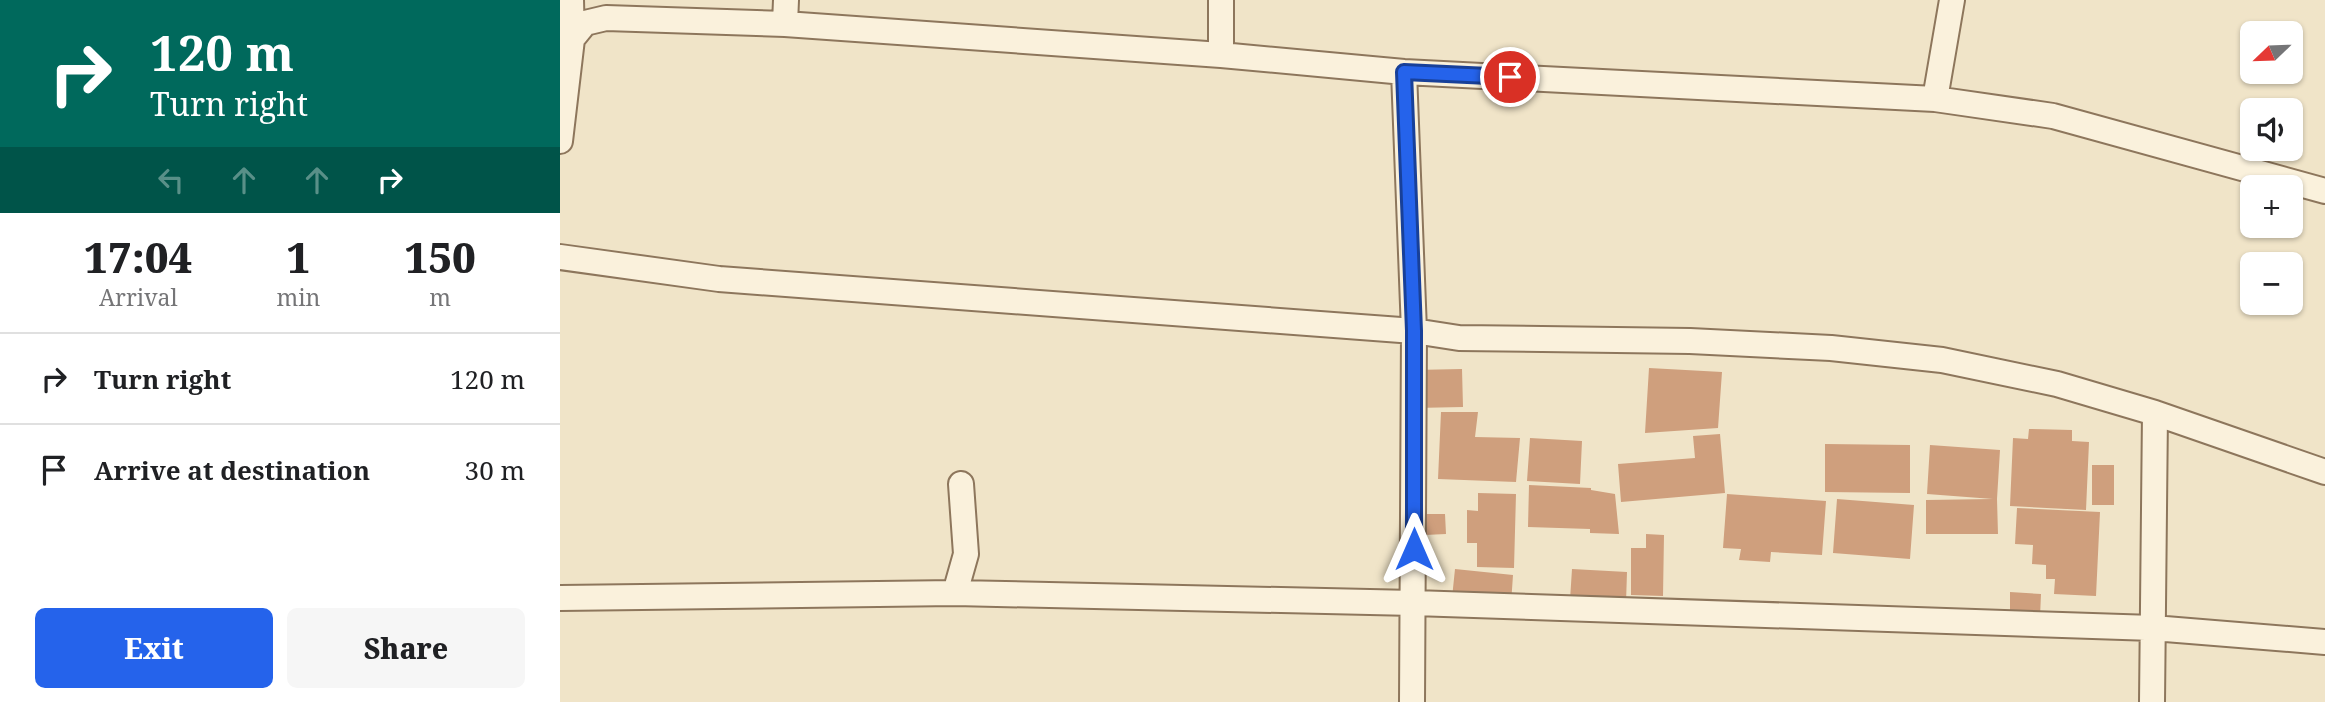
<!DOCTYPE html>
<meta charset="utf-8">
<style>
:root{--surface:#fff;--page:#f6f6f6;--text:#202124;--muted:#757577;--line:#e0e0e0;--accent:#2563eb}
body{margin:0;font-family:"Noto Serif",serif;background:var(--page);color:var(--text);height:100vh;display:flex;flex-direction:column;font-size:26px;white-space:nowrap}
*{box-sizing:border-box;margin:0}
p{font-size:23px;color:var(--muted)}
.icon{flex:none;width:38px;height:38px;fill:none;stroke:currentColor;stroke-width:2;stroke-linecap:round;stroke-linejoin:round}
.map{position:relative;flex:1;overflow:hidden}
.side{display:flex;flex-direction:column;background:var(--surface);width:560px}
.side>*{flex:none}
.top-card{background:#00695c;color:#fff;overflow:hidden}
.needle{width:46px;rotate:247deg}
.tools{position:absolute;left:1680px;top:21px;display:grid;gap:14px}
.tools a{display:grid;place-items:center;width:63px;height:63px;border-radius:10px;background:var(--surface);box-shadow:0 2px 5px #0004;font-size:35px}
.pin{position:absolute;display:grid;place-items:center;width:60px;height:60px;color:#fff;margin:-30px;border:4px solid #fff;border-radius:50%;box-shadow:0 2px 7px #0007}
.me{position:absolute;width:77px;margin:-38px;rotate:0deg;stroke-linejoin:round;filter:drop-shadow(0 0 5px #0008)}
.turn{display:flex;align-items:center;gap:24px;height:147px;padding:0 35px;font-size:32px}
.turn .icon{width:91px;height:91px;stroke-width:2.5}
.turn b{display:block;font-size:49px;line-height:60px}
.lanes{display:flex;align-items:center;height:66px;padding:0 35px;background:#0003;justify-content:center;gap:35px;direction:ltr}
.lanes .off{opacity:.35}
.eta{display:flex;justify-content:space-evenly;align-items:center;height:119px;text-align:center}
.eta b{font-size:42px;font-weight:800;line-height:49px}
.primary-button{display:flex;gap:14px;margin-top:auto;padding:14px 35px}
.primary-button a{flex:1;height:80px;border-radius:10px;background:var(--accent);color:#fff;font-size:28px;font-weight:800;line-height:80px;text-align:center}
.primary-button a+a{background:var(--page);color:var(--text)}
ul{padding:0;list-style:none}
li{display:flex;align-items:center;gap:21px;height:91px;padding:0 35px;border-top:2px solid var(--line)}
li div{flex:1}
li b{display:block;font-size:26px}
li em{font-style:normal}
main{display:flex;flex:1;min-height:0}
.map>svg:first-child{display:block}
</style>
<main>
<section class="side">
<div class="top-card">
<div class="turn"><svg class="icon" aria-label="right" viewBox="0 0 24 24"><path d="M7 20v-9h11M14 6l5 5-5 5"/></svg><div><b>120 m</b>Turn right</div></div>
<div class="lanes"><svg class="icon off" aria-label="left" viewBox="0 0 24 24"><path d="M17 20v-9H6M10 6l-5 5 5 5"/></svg><svg class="icon off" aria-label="ahead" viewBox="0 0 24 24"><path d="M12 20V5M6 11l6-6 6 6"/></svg><svg class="icon off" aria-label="ahead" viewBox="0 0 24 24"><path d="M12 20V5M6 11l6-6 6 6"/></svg><svg class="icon" aria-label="right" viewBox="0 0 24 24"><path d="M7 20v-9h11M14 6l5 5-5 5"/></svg></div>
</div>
<div class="eta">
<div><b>17:04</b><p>Arrival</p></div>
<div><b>1</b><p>min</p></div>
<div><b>150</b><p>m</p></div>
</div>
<ul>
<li><svg class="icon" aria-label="right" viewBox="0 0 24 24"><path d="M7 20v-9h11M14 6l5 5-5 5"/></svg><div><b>Turn right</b></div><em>120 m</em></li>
<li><svg class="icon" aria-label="arrive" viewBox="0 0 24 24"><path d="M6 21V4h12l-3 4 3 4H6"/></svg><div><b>Arrive at destination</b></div><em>30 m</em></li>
</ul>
<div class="primary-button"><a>Exit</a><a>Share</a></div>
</section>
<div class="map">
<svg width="1765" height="702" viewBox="0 0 1765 702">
<rect width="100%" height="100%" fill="#f0e4c8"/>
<path fill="#cf9f7d" d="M1089,368L1162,372L1158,428L1085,433Z
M902,369L903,407L855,408L854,370Z
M881,412H918L915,437L960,438L956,482L878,479Z
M1469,429L1512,430V441L1529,442L1526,510L1450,506L1453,438L1468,439Z
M1160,434L1165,493L1061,502L1058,464L1135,458L1133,436Z
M970,438L1022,441L1020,484L967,481Z
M1265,444L1350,445V493L1265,492Z
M1370,445L1440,450L1437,499L1438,534H1366V500L1433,499L1367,494Z
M1532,465H1554V505H1532Z
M969,485L1031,488V490L1055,494L1059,534L1030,533V529L968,527Z
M918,493L956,494L954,568L917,567V543H907V510L918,511Z
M1167,494L1266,501L1262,555L1211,552L1210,562L1179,560L1181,549L1163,548Z
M1277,499L1354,505L1350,559L1273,553Z
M1457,508L1540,512L1536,596L1494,594L1495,579H1486V565L1472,564L1473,545L1455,544Z
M864,514H885L886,534L865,535Z
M1086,534L1104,535L1103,596L1071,595V548H1086Z
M895,569L953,575L951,604L892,598Z
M1012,569L1067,572L1066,603L1010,600Z
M1450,592L1481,594L1480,617L1450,616Z"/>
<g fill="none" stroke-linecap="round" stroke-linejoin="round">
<g stroke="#8d765c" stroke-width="28">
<path id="minor" d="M11,0L12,39
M661,0V55
M225,24L226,0
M844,72L854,331L852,702
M1375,99L1392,0
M0,141L12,39L25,23L46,18L225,24L661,55L844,72L1375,99L1493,116L1765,191
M0,257L159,279L854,331L899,338L1130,341L1271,348L1382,360L1497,384L1595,413L1765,472
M395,593L406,554L401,484
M0,598L395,593L854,603L1593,628L1765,642
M1592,702L1595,413"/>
</g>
<use href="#minor" stroke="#faf1dc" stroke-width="24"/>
</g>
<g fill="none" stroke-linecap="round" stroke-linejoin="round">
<g stroke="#184099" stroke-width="18">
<path id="route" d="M854,549V331L844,72L950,77"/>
</g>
<use href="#route" stroke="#2563eb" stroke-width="12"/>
</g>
</svg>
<div class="tools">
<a><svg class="needle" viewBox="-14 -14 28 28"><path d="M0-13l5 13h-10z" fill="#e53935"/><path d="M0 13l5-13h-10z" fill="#757577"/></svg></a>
<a><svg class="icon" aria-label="sound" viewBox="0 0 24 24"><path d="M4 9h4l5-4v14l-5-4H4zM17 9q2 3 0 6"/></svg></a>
<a>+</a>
<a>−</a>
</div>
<div class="pin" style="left:950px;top:77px;background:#d93025"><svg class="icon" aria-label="arrive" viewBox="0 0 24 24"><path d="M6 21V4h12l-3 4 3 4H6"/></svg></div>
<svg class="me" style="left:854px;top:549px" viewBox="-20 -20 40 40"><path d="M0-17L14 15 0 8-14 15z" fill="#2563eb" stroke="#fff" stroke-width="4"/></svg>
</div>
</main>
